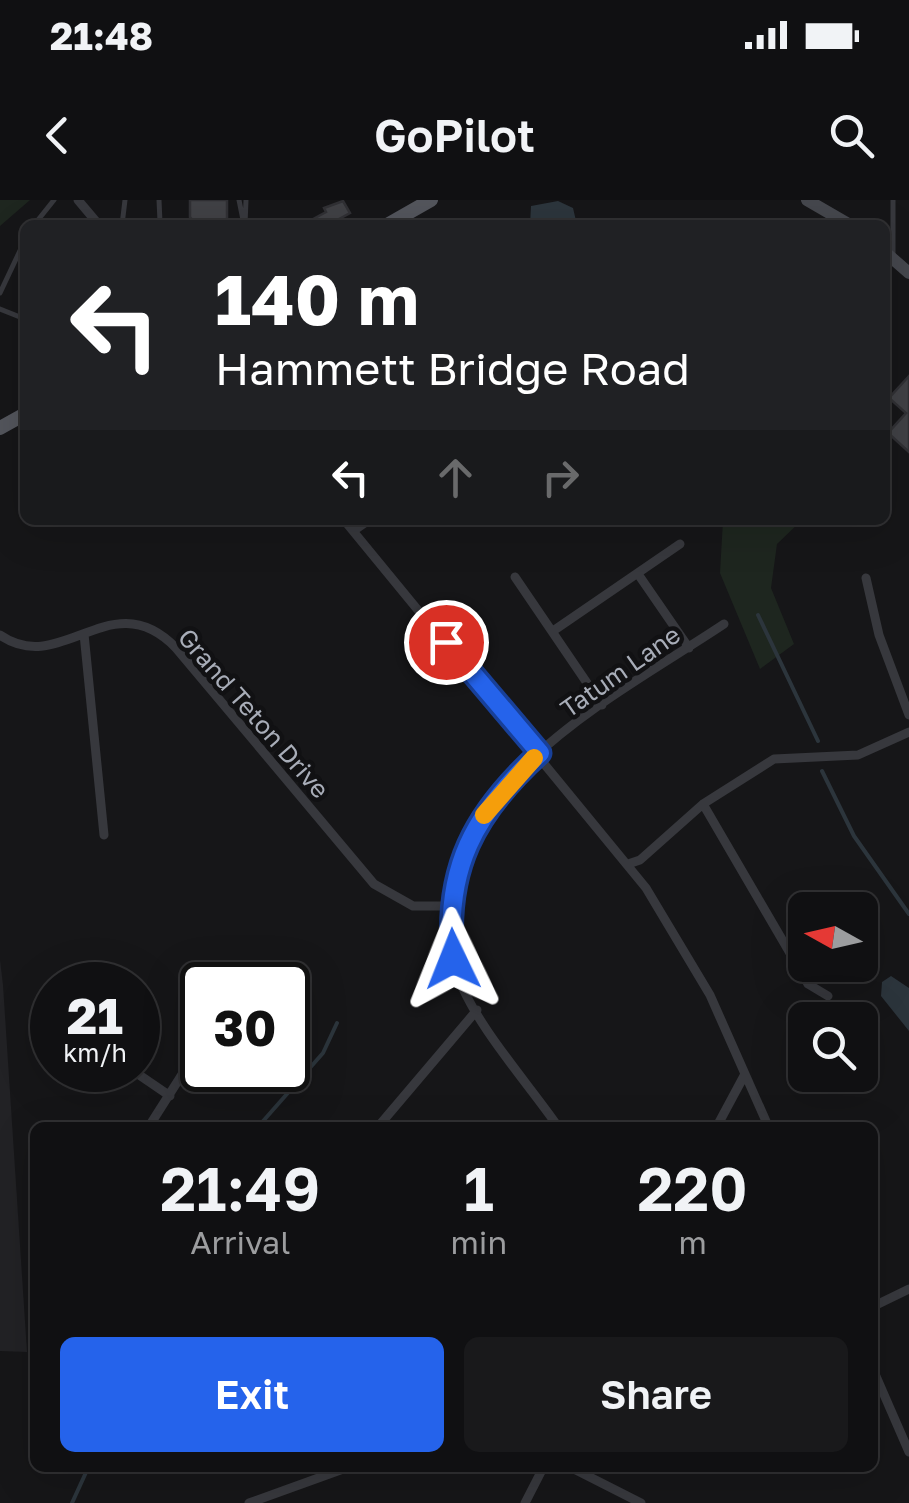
<!DOCTYPE html>
<style>
:root{--surface:#101012;--page:#19191b;--text:#f1f3f6;--muted:#9c9d9f;--line:#303032;--accent:#2563eb}
body{margin:0;font-family:"Golos Text",sans-serif;background:var(--page);color:var(--text);height:100vh;display:flex;flex-direction:column;font-size:38px;white-space:nowrap}
*{box-sizing:border-box;margin:0}
p{font-size:32px;color:var(--muted)}
.icon{flex:none;width:55px;height:55px;fill:none;stroke:currentColor;stroke-width:2;stroke-linecap:round;stroke-linejoin:round}
.map{position:relative;flex:1;overflow:hidden}
.panel{position:absolute;left:30px;top:922px;width:848px;height:350px;display:flex;flex-direction:column;background:var(--surface);border-radius:15px;box-shadow:0 10px 40px #0002,0 0 0 2px var(--line)}
.panel>*{flex:none}
.hud{position:absolute;left:20px;top:20px;width:870px;height:305px;border-radius:15px;box-shadow:0 10px 40px #0002,0 0 0 2px var(--line);background:#202124;color:#fff;overflow:hidden}
.needle{width:65px;rotate:278deg}
.controls{position:absolute;left:788px;top:692px;display:grid;gap:20px}
.controls a{display:grid;place-items:center;width:90px;height:90px;border-radius:15px;background:var(--surface);box-shadow:0 10px 40px #0002,0 0 0 2px var(--line);font-size:50px}
.speed{position:absolute;left:30px;top:762px;display:flex;gap:20px;font-size:50px;font-weight:700;text-align:center}
.speed>*{display:grid;place-content:center;width:130px;height:130px;border-radius:50%;background:var(--surface);box-shadow:0 10px 40px #0002,0 0 0 2px var(--line);line-height:1}
.speed small{font-size:25px;font-weight:400}
.speed .limit{border:5px solid #111;border-radius:15px;background:#fff;color:#111}
.pin{position:absolute;display:grid;place-items:center;width:85px;height:85px;color:#fff;margin:-42px;border:5px solid #fff;border-radius:50%;box-shadow:0 2px 10px #0007}
.me{position:absolute;width:110px;margin:-55px;rotate:358deg;stroke-linejoin:round;filter:drop-shadow(0 0 8px #0008)}
.turn{display:flex;align-items:center;gap:35px;height:210px;padding:0 30px;font-size:45px}
.turn .icon{width:130px;height:130px;stroke-width:2.5}
.turn b{display:block;font-size:70px;line-height:85px}
.lanes{display:flex;align-items:center;height:95px;padding:0 30px;background:#0003;justify-content:center;gap:50px;direction:ltr}
.lanes .off{opacity:.35}
.eta{display:flex;justify-content:space-evenly;align-items:center;height:170px;text-align:center}
.eta b{font-size:60px;font-weight:600;line-height:70px}
.primary-button{display:flex;gap:20px;margin-top:auto;padding:20px 30px}
.primary-button a{flex:1;height:115px;border-radius:15px;background:var(--accent);color:#fff;font-size:40px;font-weight:600;line-height:115px;text-align:center}
.primary-button a+a{background:var(--page);color:var(--text)}
.status{display:flex;justify-content:space-between;align-items:center;height:70px;padding:0 50px;background:var(--surface);direction:ltr}
.status svg{height:28px;fill:currentColor}
header{display:flex;justify-content:space-between;align-items:center;height:130px;padding:0 30px;background:var(--surface);font-size:45px;font-weight:600}
.map>svg:first-child{display:block}
</style>
<div class="status"><b>21:48</b><svg viewBox="0 0 49 12"><path d="M0 12V9h3v3zM5 12V6h3v6zM10 12V3h3v9zM15 12V0h3v12zM26 1h20v11H26zM47 4h2v5h-2z"/></svg></div>
<header><svg class="icon" aria-label="back" viewBox="0 0 24 24"><path d="M15 5l-7 7 7 7"/></svg>GoPilot<svg class="icon" aria-label="search" viewBox="0 0 24 24"><circle cx="10" cy="10" r="6"/><path d="M15 15l6 6"/></svg></header>
<div class="map">
<svg width="909" height="1303" viewBox="0 0 909 1303">
<rect width="100%" height="100%" fill="#161618"/>
<path fill="#222225" d="M0,760L3,785L27,1152L0,1151Z"/>
<path fill="#1e261f" d="M0,0H30L0,26Z
M723,320H802L777,344L771,388L794,444L760,469L720,373Z"/>
<path fill="#2c353c" d="M558,1L573,8L577,25H530L531,6Z
M891,776L909,788V831L881,796L882,782Z"/>
<g fill="none" stroke-linecap="round" stroke-linejoin="round">
<path stroke="#2c353c" stroke-width="4" d="M758,415L818,541
M822,571L854,636L909,714
M257,928L323,853L337,823
M72,1303L88,1268"/>
</g>
<path fill="#404145" stroke="#303034" stroke-width="2.5" d="M190,0H227V25H196L190,17Z
M343,1L350,13L328,25H302L326,12L324,8Z
M909,176V252L888,233L906,213L889,198Z"/>
<g fill="none" stroke-linecap="round" stroke-linejoin="round">
<path stroke="#37383d" stroke-width="5" d="M159,0L160,22
M239,0L243,20
M160,22L190,23
M34,25L54,0
M122,25L125,0
M245,25L246,0
M893,57V0
M0,93L25,40
M0,109L25,119"/>
<path stroke="#37383d" stroke-width="9" d="M78,0L99,25
M344,320L646,688L710,795L769,928
M353,331L369,320
M638,374L689,448
M515,377L602,505
M866,378L879,435L909,515
M553,431L680,344
M84,434L104,635
M0,435C62,478 111,381 176,448L374,684L413,706H451
M703,604L808,784L828,796
M628,664L640,660L703,604L774,559L858,555L909,532
M132,870L170,896
M148,928L202,843
M377,928L477,810
M559,928C528,883 477,827 458,777C451,760 452,742 451,724C450,576 618,495 724,424
M716,928L745,874
M872,1107L909,1089
M872,1167L909,1252
M572,1268L641,1303
M249,1303L346,1268
M525,1303L543,1268"/>
<path stroke="#45474d" stroke-width="12" d="M807,0L850,25
M885,52L909,73"/>
<path stroke="#53555c" stroke-width="14" d="M387,25L431,0
M0,228L25,214"/>
</g>
<g fill="none" stroke-linecap="round" stroke-linejoin="round">
<g stroke="#184099" stroke-width="25">
<path id="route" d="M446,442L540,553C474,613 444,669 453,759"/>
</g>
<use href="#route" stroke="#2563eb" stroke-width="18"/>
<path stroke="#f59e0b" stroke-width="18" d="M484,615L534,558"/>
</g>
<g text-anchor="middle" dominant-baseline="central" stroke-width="9" stroke-linejoin="round" paint-order="stroke">
<g font-size="25" fill="#a8adb8" stroke="#111113">
<text transform="translate(620 471) rotate(-35)">Tatum Lane</text>
<text transform="translate(254 513) rotate(49)">Grand Teton Drive</text>
</g>
</g>
</svg>
<div class="controls">
<a><svg class="needle" viewBox="-14 -14 28 28"><path d="M0-13l5 13h-10z" fill="#e53935"/><path d="M0 13l5-13h-10z" fill="#9c9d9f"/></svg></a>
<a><svg class="icon" aria-label="search" viewBox="0 0 24 24"><circle cx="10" cy="10" r="6"/><path d="M15 15l6 6"/></svg></a>
</div>
<div class="speed"><div>21<small>km/h</small></div><div class="limit">30</div></div>
<div class="pin" style="left:446px;top:442px;background:#d93025"><svg class="icon" aria-label="arrive" viewBox="0 0 24 24"><path d="M6 21V4h12l-3 4 3 4H6"/></svg></div>
<svg class="me" style="left:453px;top:759px" viewBox="-20 -20 40 40"><path d="M0-17L14 15 0 8-14 15z" fill="#2563eb" stroke="#fff" stroke-width="4"/></svg>
<div class="hud">
<div class="turn"><svg class="icon" aria-label="left" viewBox="0 0 24 24"><path d="M17 20v-9H6M10 6l-5 5 5 5"/></svg><div><b>140 m</b>Hammett Bridge Road</div></div>
<div class="lanes"><svg class="icon" aria-label="left" viewBox="0 0 24 24"><path d="M17 20v-9H6M10 6l-5 5 5 5"/></svg><svg class="icon off" aria-label="ahead" viewBox="0 0 24 24"><path d="M12 20V5M6 11l6-6 6 6"/></svg><svg class="icon off" aria-label="right" viewBox="0 0 24 24"><path d="M7 20v-9h11M14 6l5 5-5 5"/></svg></div>
</div>
<section class="panel">
<div class="eta">
<div><b>21:49</b><p>Arrival</p></div>
<div><b>1</b><p>min</p></div>
<div><b>220</b><p>m</p></div>
</div>
<div class="primary-button"><a>Exit</a><a>Share</a></div>
</section>
</div>
